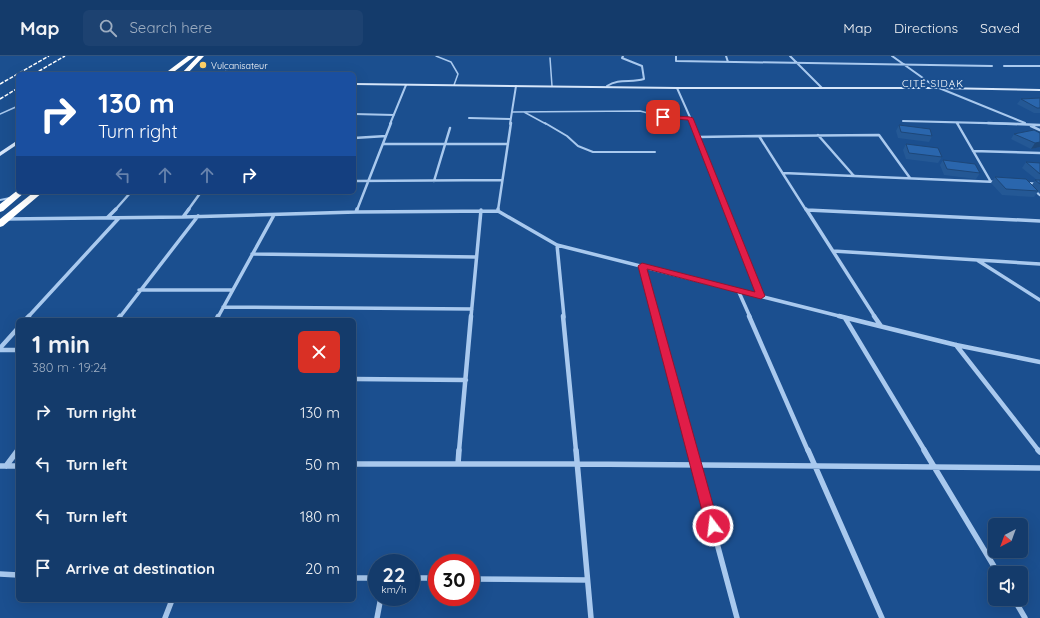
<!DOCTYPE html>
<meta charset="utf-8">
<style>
:root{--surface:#143b6b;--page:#1d4271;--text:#f1f3f6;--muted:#9dadc1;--line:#33557e}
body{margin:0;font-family:Quicksand,sans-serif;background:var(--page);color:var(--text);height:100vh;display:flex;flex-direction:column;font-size:15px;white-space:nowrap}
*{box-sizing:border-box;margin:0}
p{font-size:13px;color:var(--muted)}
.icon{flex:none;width:22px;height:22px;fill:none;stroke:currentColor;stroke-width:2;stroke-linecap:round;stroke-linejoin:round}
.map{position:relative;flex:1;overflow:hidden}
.sheet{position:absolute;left:16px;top:262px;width:340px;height:284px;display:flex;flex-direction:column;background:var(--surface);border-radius:6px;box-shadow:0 4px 16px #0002,0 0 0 1px var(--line)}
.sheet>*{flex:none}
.banner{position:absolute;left:16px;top:16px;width:340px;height:122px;border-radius:6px;box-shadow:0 4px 16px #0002,0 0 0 1px var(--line);background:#1a4fa0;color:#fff;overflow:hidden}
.needle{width:26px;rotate:221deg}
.tools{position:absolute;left:988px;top:462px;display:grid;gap:8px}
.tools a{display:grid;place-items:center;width:40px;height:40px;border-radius:6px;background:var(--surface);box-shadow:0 4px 16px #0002,0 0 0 1px var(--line);font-size:20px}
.speed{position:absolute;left:368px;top:498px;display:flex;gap:8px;font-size:20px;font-weight:700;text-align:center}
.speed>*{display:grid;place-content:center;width:52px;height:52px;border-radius:50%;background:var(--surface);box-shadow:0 4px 16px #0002,0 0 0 1px var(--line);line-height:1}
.speed small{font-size:10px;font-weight:400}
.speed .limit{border:6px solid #d22;background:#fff;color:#111}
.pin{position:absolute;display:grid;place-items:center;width:34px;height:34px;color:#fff;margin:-17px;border-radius:8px;box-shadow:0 2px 6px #0006}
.me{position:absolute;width:44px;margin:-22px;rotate:345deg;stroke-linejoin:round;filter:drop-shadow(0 0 3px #0008)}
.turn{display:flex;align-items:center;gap:14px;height:84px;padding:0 16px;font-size:18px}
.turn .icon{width:52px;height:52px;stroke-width:2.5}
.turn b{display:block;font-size:28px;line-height:34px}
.lanes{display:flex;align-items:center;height:38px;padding:0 16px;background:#0003;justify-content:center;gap:20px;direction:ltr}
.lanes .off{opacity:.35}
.round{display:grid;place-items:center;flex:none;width:42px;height:42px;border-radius:6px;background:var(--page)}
.headline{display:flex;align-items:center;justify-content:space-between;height:68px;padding:0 16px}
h1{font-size:24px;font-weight:700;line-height:30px}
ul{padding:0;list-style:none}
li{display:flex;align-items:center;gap:12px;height:52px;padding:0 16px}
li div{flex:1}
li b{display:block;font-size:15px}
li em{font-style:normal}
header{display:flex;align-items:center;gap:24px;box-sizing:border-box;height:56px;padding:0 20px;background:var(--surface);border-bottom:1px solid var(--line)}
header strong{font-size:19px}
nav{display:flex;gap:22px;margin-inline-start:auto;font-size:14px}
.search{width:280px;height:36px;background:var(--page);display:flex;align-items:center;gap:10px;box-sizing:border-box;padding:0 14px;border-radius:6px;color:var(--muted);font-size:15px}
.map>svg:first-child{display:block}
</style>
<header>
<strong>Map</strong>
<div class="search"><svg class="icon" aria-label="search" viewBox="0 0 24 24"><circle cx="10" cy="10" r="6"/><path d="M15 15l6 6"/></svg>Search here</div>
<nav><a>Map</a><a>Directions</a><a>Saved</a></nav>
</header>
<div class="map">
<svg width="1040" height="562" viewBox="0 0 1040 562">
<rect width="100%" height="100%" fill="#1b4f8f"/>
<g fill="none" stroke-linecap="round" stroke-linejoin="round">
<path stroke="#a9c9ee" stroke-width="1.5" d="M436,0L451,6L458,18L454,29
M550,2L552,30
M225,18L224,17L229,12
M512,56L640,55L663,61L690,62
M524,56L546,68
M0,58L18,50"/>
<path stroke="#a9c9ee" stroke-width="2" d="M545,67L567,80L578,90L593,96H655
M0,144L10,142"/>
<path stroke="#a9c9ee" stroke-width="2" d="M676,0V5L992,10
M726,0L728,6
M790,0L822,32
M892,0L937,32
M1004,10H1040
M607,30C619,22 631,27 644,23L642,10L622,2L623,0
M677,32L693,68
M939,32L1025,67
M354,58L394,59
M469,62L511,63
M903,65L1023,68
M957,67L958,68
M390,68L406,29
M510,68L516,30"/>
<path stroke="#a9c9ee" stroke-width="2.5" d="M692,67L727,154
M957,67L991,126
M988,67L1040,69
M1031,70L1040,74
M818,79L854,120
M759,80L879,79L910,122
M698,81L759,80L806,154
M354,82L386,80
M383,88H508
M973,95L1040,97
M783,117L996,126
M354,125L502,124
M434,125L450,72
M1024,127L1040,128
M1033,133L1040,139
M115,154L131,136
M188,154L201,136
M357,154L391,67
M498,154L511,67"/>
<path stroke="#a9c9ee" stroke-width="3.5" d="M726,153L761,240
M806,153L875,261
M807,154L1040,165
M498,155V153
M356,156L357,153
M183,161L189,153
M107,162L116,153
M6,163L183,161L356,156L498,155L557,189L843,261
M557,189L564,261
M833,195L1040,208
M252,198L476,201
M977,204L1040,244
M642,210L656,261
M139,234H232
M738,234L750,261
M223,251L472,253
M28,261L119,162
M120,261L198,160
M218,261L274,159
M471,261L481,154"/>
<path stroke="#a9c9ee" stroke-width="4.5" d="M563,260L576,395
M655,260L692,395
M749,260L808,395
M839,260L956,289L1040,306
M874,260L881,270
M845,262L925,395
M25,264L29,260
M117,264L120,260
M216,264L218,260
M956,289L1039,395
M0,292L18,272
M0,294H18
M354,323L466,324
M459,395L471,260"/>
<path stroke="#a9c9ee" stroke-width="5.5" d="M576,394L591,562
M692,394L737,562
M808,394L882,562
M924,394L998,517
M1038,394L1040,396
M354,408H577L1040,412
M458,408L459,394
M0,410H18
M6,410L18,394
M0,518L18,519
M354,522H377
M411,522H437
M471,523L587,524
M1014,543L1025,562
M165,562L172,544
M377,562L381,541"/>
<path fill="#d6e6fa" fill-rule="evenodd" d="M354,27L677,31H939L1040,33V35L939,33H677L354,29Z
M18,84V88L0,100V96Z"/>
<path fill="#fff" fill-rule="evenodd" d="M188,0H195L171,18H164Z
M198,0H204L187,18H181Z
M18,134V136H25L3,155L0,156V148Z
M34,136H43L3,170L0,171V163Z"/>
<path stroke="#fff" stroke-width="1.5" stroke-dasharray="4 1.5" stroke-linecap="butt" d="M34,18L65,0
M0,28L49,0
M0,43L18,32"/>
</g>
<path fill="#245895" d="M1040,42V57H1034L1017,48L1021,43Z
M899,69L932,80L929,86L898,82L896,75Z
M1040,77V91L1031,93L1011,83L1014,78Z
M906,88L942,101L938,107L906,103L903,94Z
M943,104L980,117L976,123L944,119L940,109Z
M1026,106L1040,107V138L1038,136L1034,141L1002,139L991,127L995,121L1032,129L1035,124H1037L1022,112Z"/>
<path fill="#1d4779" d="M1040,86V91L1031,93L1035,87Z"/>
<path fill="#2a66ad" stroke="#1d4779" d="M1040,42V52H1037L1021,43Z
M899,69L930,73L932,80L901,76Z
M1034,74L1040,77V86L1035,87L1014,78Z
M906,88L938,92L942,101L909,97Z
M943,104L975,108L980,117L947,113Z
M1026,106L1040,107V118Z
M995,121L1026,123L1038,135L1006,133Z
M1035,124H1040V128Z"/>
<path fill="#e11d48" stroke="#92132f" d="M663,59L690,61L693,62L765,240L761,243L647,213L719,470L717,474L713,476L708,474L706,470L638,210L642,207L755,236L688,64L661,62V60Z"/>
<circle fill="#ffd166" stroke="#1b4f8f" stroke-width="1.5" cx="203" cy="9" r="4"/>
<g text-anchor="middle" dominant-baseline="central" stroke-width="4" stroke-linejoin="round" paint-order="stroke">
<g font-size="9" fill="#fff" stroke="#1b4f8f" text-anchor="start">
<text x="211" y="9">Vulcanisateur</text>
</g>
<g font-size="10" letter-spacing="1" fill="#fff" stroke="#1b4f8f">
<text x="933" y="27">CITÉ SIDAK</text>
</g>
</g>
</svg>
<div class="tools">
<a><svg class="needle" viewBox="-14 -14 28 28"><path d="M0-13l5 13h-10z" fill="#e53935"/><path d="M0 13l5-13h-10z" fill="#9dadc1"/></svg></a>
<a><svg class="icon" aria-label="sound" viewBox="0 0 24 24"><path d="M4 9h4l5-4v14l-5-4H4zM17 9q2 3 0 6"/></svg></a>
</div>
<div class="speed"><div>22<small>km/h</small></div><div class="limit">30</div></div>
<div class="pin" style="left:663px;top:61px;background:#d93025"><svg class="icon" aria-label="arrive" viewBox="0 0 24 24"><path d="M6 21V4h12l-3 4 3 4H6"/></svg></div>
<svg class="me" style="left:713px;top:470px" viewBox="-20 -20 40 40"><circle r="17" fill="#e11d48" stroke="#fff" stroke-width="3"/><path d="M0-11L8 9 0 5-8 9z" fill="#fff"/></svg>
<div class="banner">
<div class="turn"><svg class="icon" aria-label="right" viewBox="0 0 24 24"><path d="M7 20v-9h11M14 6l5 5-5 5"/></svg><div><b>130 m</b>Turn right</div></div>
<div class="lanes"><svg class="icon off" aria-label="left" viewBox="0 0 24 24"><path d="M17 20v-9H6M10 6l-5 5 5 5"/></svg><svg class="icon off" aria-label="ahead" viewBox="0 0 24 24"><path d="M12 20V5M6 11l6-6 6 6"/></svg><svg class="icon off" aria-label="ahead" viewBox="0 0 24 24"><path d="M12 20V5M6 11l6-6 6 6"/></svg><svg class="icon" aria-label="right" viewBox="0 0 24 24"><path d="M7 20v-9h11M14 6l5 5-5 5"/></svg></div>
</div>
<section class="sheet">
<div class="headline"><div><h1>1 min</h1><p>380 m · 19:24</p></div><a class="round" style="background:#d93025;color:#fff"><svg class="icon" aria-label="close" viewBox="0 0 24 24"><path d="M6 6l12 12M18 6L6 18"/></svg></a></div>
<ul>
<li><svg class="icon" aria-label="right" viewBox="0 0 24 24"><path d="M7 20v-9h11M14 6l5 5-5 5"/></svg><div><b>Turn right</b></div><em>130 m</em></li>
<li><svg class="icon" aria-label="left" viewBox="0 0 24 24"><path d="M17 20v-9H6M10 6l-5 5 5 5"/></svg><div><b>Turn left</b></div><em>50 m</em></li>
<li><svg class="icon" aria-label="left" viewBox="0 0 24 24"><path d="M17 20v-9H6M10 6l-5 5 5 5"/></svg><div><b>Turn left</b></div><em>180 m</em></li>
<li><svg class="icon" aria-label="arrive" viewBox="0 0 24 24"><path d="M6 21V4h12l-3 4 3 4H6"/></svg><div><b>Arrive at destination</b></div><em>20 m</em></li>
</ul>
</section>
</div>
